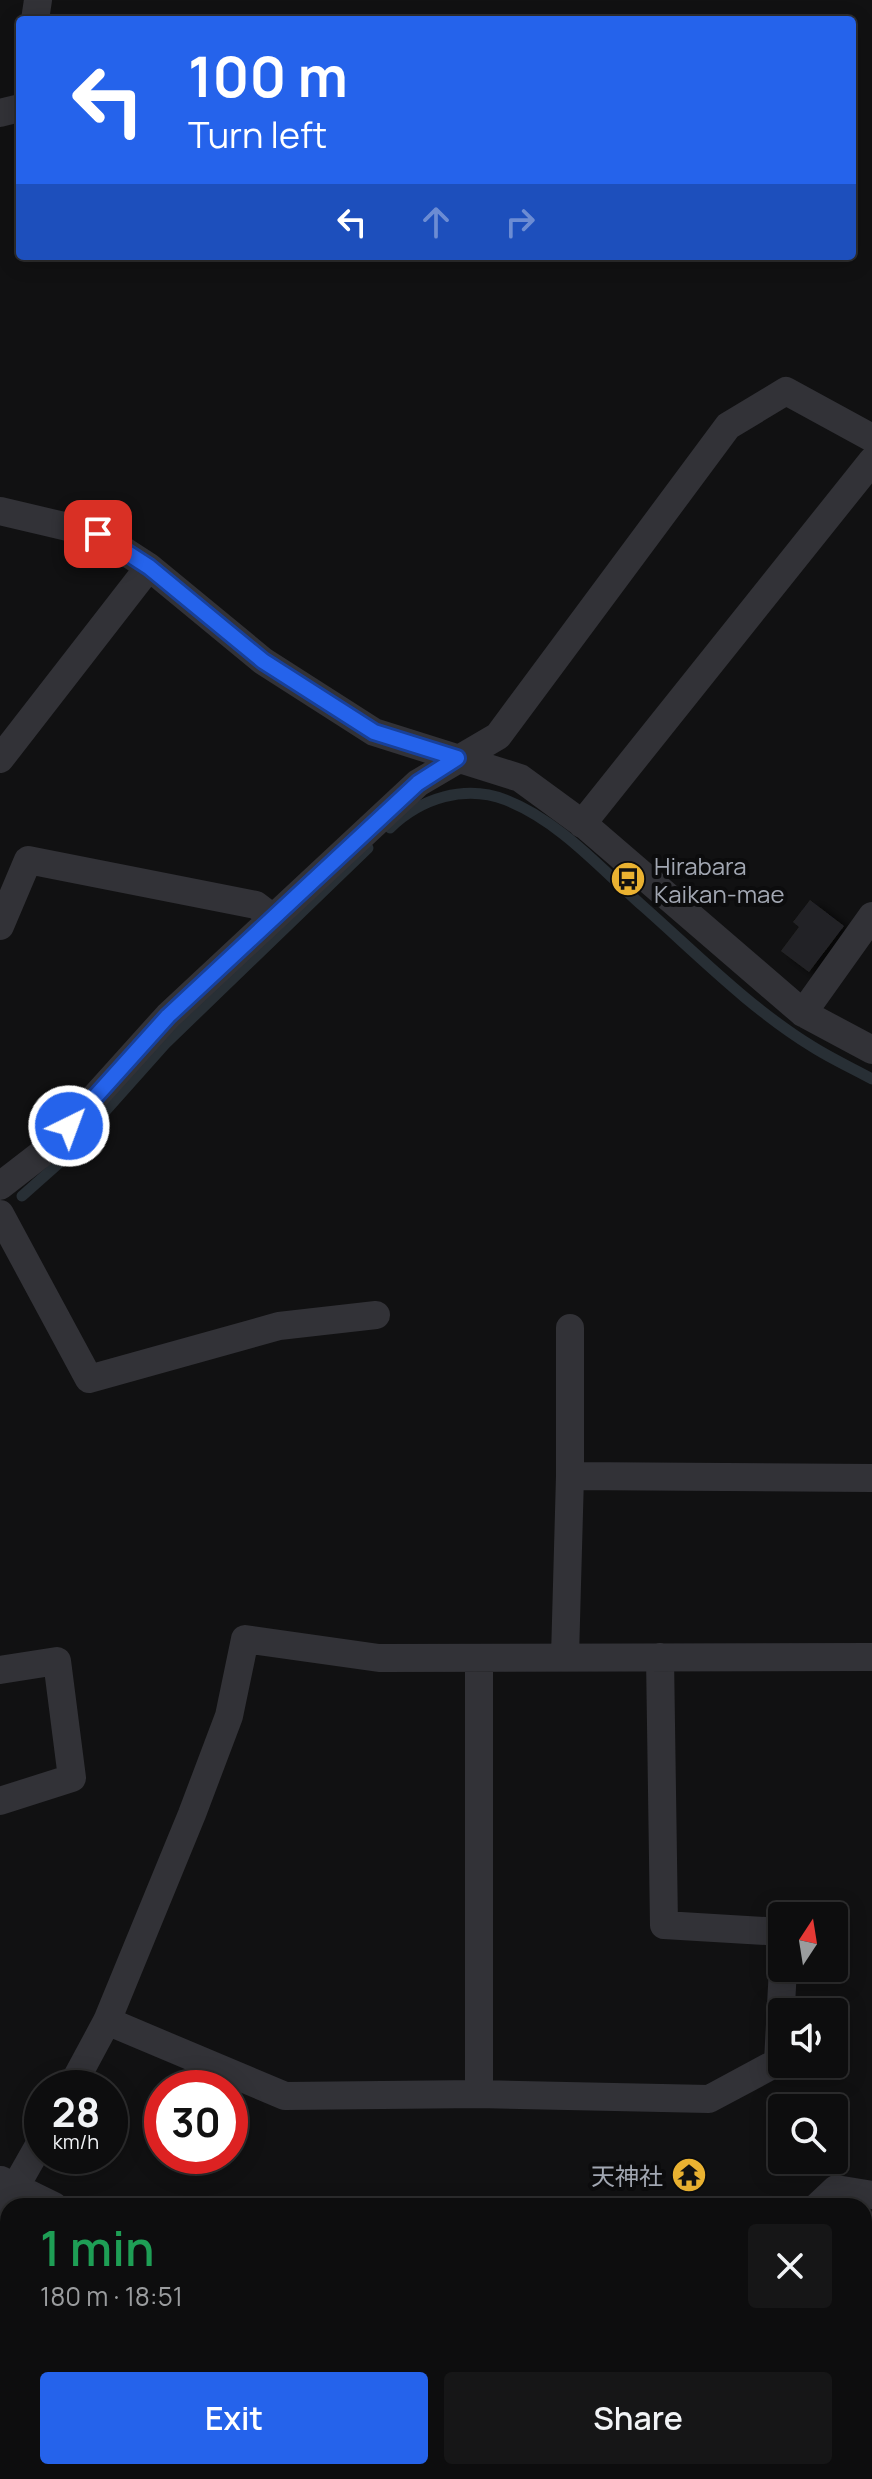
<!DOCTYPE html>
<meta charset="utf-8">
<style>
:root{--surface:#0d0d0e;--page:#161617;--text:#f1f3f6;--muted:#9a9c9e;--line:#2d2d2e;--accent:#2563eb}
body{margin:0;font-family:Manrope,"Noto Sans JP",sans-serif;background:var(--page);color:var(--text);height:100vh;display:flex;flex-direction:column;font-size:30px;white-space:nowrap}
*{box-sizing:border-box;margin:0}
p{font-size:26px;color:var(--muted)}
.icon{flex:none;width:44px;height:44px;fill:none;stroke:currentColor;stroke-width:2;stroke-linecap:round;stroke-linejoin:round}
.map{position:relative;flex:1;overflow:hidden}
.panel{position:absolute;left:0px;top:2198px;width:872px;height:282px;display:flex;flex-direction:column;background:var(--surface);border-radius:24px 24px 0 0;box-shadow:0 4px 20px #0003,0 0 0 2px var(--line)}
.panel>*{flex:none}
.top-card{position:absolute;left:16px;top:16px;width:840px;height:244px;border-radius:8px;box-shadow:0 4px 20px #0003,0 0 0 2px var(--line);background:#2563eb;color:#fff;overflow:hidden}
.needle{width:52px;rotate:12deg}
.buttons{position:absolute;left:768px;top:1902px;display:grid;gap:16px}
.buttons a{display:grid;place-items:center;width:80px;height:80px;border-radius:8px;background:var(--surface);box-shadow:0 4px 20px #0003,0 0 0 2px var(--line);font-size:40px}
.speed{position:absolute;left:24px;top:2070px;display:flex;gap:16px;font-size:40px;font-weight:700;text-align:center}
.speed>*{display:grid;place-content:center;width:104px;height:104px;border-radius:50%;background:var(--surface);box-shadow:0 4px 20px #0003,0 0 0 2px var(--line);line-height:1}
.speed small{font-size:20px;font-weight:400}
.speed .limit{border:12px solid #d22;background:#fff;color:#111}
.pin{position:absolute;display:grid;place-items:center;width:68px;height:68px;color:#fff;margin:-34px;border-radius:16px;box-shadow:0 4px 12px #0006}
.me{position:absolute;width:88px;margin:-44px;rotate:42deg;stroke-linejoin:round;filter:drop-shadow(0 0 6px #0008)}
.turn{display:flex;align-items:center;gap:28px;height:168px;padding:0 40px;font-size:36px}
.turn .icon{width:104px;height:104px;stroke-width:2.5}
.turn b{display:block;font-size:56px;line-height:68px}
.lanes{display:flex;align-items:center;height:76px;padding:0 40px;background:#0003;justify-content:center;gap:40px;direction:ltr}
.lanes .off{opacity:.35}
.round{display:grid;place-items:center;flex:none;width:84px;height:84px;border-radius:8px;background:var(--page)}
.head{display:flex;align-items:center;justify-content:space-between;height:136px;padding:0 40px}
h1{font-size:48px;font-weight:600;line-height:60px;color:#1e9e55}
.action{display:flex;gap:16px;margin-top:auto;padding:16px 40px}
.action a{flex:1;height:92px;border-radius:8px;background:var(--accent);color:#fff;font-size:32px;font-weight:600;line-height:92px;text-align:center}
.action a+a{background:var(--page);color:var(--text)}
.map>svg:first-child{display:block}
</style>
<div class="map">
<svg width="872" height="2479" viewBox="0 0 872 2479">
<defs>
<filter id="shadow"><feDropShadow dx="9" dy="5" stdDeviation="4" flood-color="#0009"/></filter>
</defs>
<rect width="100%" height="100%" fill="#111112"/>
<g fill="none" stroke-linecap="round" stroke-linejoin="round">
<path stroke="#282f35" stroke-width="11" d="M390,828C421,798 465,784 506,800C560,821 602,870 645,908C699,956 751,1009 813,1047C832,1059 852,1068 872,1079
M22,1196L58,1164L165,1044L368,848"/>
</g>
<path fill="#242426" filter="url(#shadow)" d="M810,900L844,926L809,972L781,951L799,927L793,922Z"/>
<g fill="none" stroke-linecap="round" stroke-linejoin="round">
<path stroke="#323237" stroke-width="28" d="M35,20L38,0
M0,113L20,108
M0,511L98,534L149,567L263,661L374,732L520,778L587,827L803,1013L872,1050
M0,759L149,567
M582,824L872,461
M0,926L28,860L256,905L273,918
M803,1013L872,916
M0,1186L49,1148L168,1016L418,783L498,736L728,426L786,391L872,438
M0,1214L89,1379L279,1326L376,1315
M570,1476L872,1478
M565,1657L570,1476V1328
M660,1657L664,1925L782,1932
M479,1658V2094
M0,1670L57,1661L72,1778L0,1801
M107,2021L285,2096L479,2094L709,2099L778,2062L783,1968
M71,2088L107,2021L192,1814L229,1716L245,1639L379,1658L872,1657
M1,2180L54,2206
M818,2206L836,2189L872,2195
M0,2214L42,2140
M864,2464L872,2468
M94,2479L98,2472
M332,2479L336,2472
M588,2479L592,2472"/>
</g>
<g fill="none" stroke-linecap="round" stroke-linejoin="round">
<g stroke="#184099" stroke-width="20">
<path id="route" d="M69,1126L168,1016L418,783L457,758L374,732L263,661L149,567L98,534"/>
</g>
<use href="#route" stroke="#2563eb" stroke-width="14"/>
</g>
<defs>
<g id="bus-disc" transform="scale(1.8)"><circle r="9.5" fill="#eab231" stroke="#0c0c0d"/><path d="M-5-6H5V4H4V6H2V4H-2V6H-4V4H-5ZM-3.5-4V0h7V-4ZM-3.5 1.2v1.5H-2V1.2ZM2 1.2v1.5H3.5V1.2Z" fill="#111"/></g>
<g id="temple-disc" transform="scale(1.8)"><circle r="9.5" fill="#eab231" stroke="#0c0c0d"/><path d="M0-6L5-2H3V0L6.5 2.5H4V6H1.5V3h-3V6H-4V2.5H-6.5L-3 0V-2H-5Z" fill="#111"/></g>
</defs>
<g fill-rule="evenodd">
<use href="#bus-disc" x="628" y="879"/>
<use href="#temple-disc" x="689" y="2175"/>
</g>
<g text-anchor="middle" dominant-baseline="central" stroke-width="8" stroke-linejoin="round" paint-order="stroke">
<g font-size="24" fill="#a2a7b2" stroke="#0c0c0d" text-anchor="start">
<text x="654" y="865">Hirabara<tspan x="654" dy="28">Kaikan-mae</tspan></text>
<text x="663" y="2175" text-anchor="end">天神社</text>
</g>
</g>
</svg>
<div class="buttons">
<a><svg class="needle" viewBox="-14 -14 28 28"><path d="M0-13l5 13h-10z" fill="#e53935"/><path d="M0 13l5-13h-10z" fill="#9a9c9e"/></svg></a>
<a><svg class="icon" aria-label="sound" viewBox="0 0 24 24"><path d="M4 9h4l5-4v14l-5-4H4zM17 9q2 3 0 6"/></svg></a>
<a><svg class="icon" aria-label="search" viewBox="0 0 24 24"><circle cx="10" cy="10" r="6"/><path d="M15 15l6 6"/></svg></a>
</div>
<div class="speed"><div>28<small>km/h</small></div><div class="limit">30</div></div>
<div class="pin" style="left:98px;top:534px;background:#d93025"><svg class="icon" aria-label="arrive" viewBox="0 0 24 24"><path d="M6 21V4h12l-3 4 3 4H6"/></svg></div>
<svg class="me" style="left:69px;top:1126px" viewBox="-20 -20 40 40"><circle r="17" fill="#2563eb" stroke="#fff" stroke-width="3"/><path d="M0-11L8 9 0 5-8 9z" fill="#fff"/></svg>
<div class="top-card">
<div class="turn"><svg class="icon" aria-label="left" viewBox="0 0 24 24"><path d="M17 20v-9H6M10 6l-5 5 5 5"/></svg><div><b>100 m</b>Turn left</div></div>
<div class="lanes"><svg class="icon" aria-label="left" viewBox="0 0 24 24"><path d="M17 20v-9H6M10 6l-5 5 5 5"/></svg><svg class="icon off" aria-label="ahead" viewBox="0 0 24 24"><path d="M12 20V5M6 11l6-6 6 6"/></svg><svg class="icon off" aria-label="right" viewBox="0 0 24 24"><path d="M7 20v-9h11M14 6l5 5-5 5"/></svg></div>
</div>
<section class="panel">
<div class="head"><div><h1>1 min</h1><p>180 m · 18:51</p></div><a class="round"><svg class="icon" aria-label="close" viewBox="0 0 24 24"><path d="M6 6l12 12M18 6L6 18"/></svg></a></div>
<div class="action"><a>Exit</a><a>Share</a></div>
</section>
</div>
